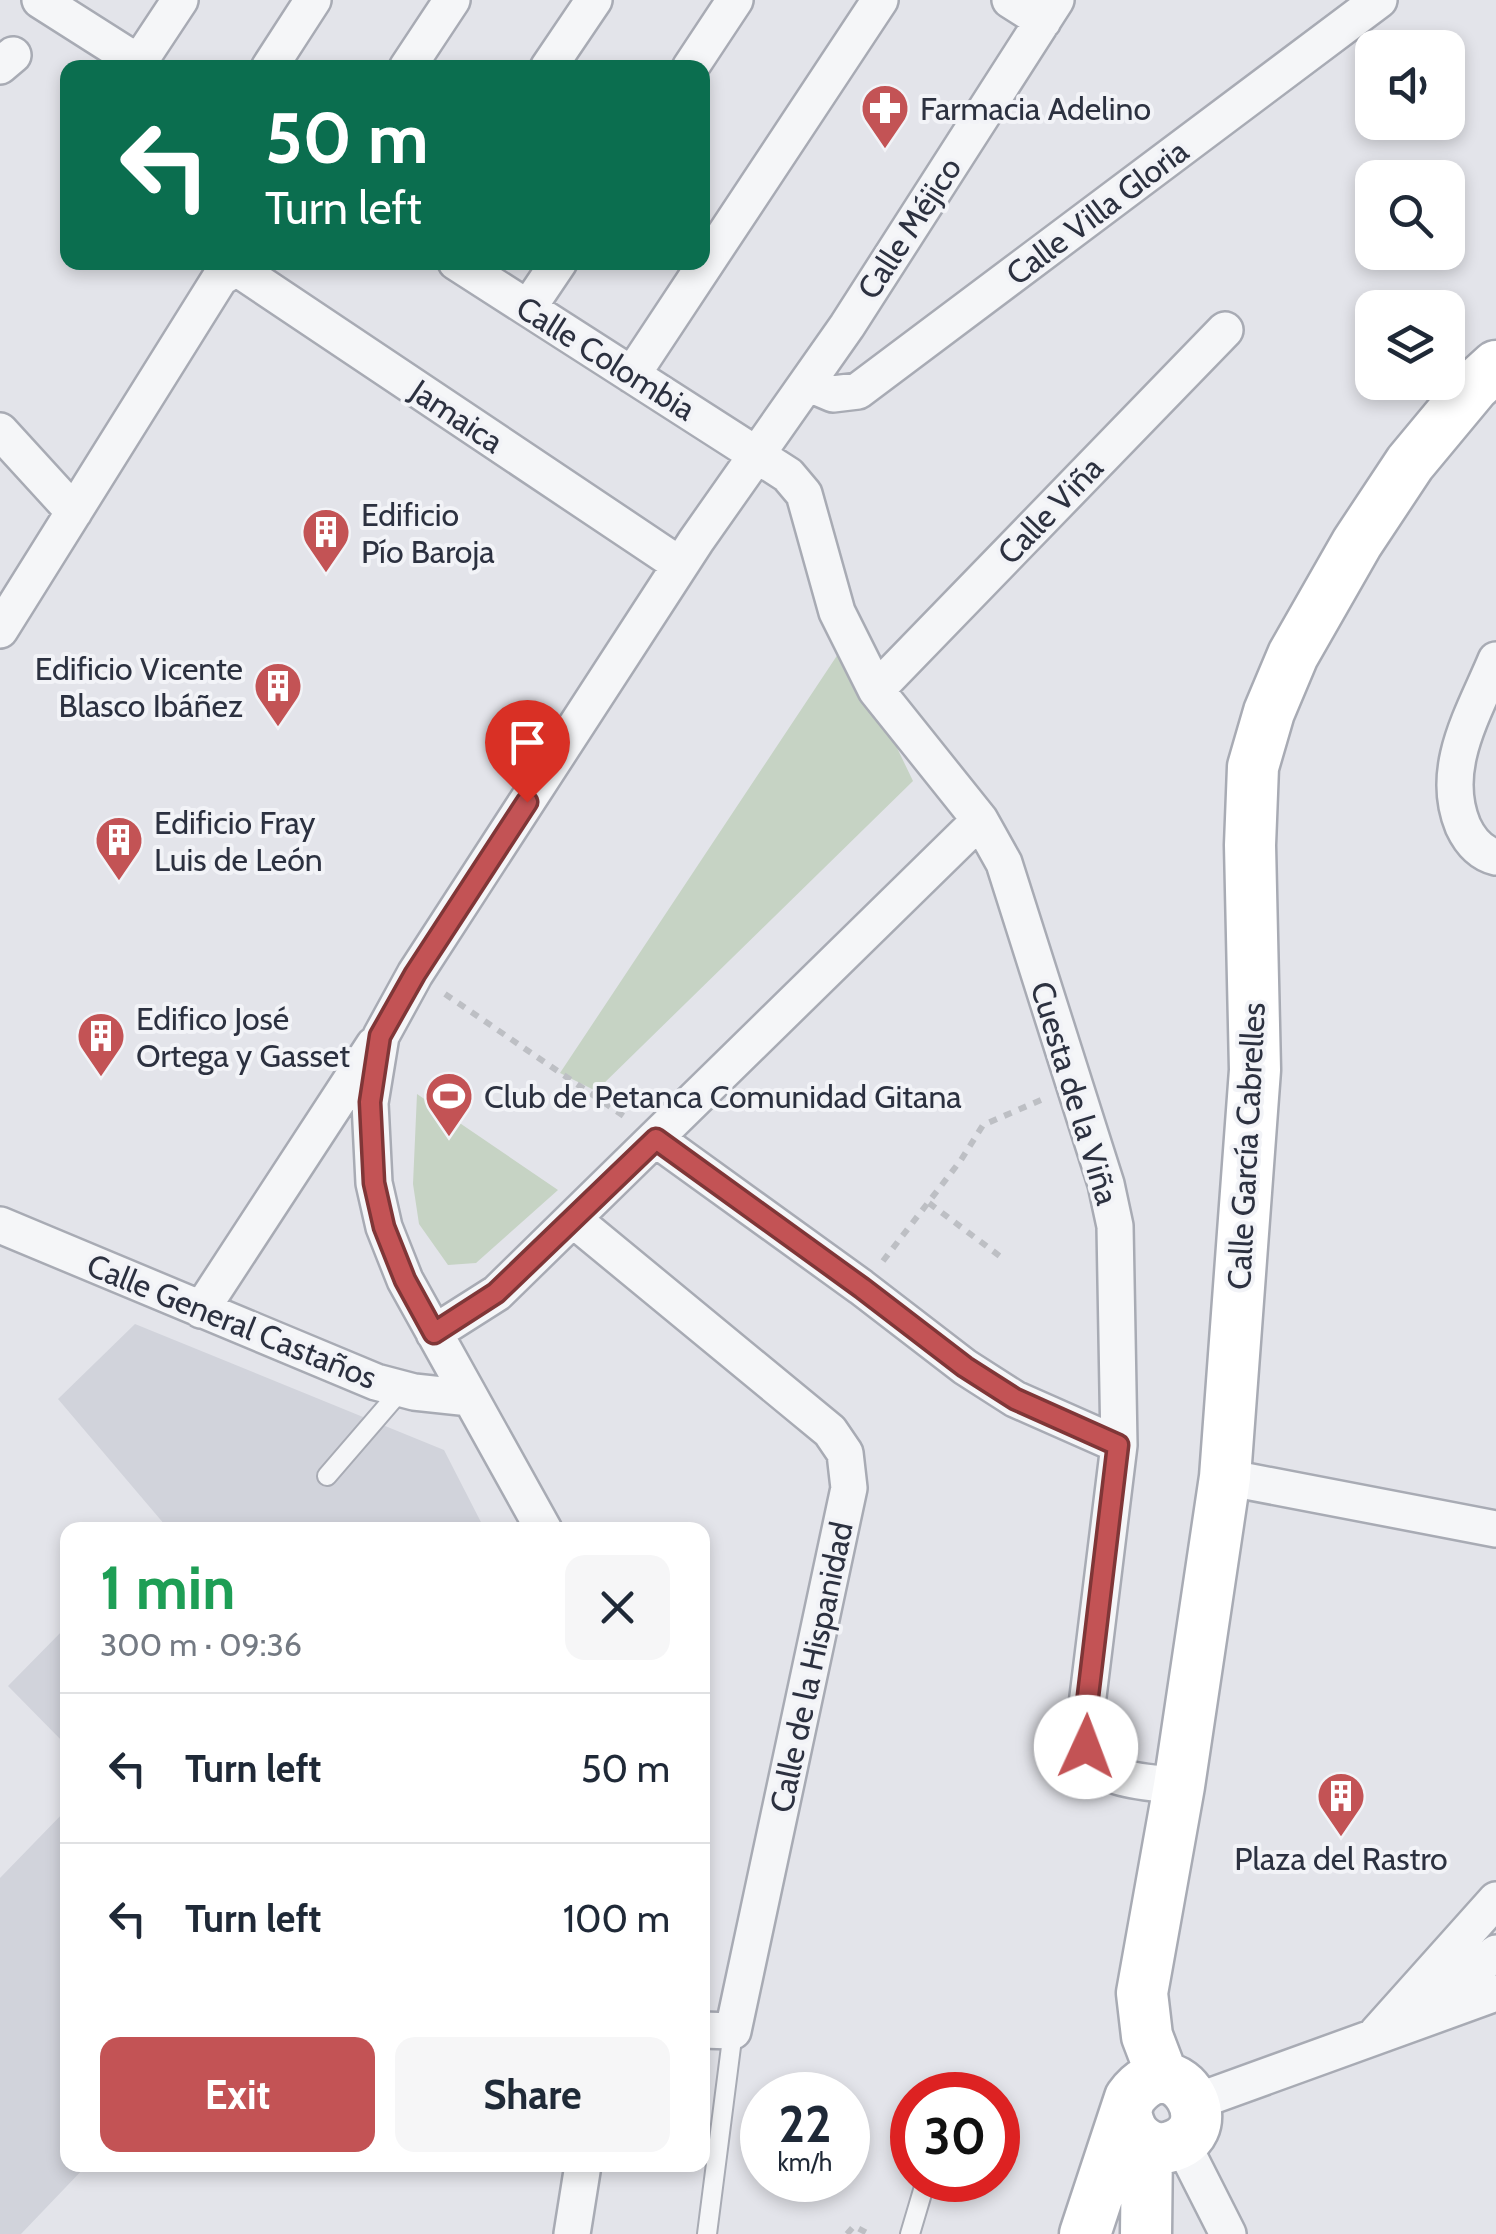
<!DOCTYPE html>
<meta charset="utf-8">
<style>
:root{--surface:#fff;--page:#f6f6f7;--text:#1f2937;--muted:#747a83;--line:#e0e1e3;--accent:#c35355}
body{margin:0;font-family:Cabin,sans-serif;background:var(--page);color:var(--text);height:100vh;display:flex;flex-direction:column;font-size:38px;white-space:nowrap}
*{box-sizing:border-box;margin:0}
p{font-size:32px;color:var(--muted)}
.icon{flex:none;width:55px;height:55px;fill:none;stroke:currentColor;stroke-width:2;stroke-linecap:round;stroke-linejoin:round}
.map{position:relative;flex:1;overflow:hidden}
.side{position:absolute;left:60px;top:1522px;width:650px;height:650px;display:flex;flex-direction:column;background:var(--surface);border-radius:20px;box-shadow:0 5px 15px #0003}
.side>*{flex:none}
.guide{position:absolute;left:60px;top:60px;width:650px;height:210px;border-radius:20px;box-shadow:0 5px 15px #0003;background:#0b6e4f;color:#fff;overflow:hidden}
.buttons{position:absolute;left:1355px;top:30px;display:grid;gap:20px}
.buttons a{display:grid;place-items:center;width:110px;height:110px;border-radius:20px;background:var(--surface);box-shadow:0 5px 15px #0003;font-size:50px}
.speed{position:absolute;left:740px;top:2072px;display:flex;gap:20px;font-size:50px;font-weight:700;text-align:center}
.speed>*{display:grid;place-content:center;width:130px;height:130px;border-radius:50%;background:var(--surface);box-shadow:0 5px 15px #0003;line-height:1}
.speed small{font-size:25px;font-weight:400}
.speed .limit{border:15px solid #d22;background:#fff;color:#111}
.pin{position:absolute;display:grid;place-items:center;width:85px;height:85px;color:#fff;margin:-102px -42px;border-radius:50% 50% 50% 0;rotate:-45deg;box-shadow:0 0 10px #0007}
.pin .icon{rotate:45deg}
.me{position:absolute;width:110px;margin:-55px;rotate:2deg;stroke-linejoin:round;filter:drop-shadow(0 0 8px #0008)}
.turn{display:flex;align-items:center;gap:35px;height:210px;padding:0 40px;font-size:45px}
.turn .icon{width:130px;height:130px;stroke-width:2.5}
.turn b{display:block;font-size:70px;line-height:85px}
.round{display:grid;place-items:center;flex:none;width:105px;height:105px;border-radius:20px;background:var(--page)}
.overview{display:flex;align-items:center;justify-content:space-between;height:170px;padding:0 40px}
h1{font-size:60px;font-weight:800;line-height:75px;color:#1e9e55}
.primary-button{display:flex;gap:20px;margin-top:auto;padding:20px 40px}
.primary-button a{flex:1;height:115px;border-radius:20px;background:var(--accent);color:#fff;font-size:40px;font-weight:800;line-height:115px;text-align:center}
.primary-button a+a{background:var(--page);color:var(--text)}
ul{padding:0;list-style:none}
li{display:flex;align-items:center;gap:30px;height:150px;padding:0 40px;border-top:2px solid var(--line)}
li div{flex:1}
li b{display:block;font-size:38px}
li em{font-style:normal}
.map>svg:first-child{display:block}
</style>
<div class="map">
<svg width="1496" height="2234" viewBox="0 0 1496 2234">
<rect width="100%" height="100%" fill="#e3e4ea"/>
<path fill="#d1d3db" d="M135,1324L444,1450L485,1530H162L165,1525L58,1399Z
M67,1626V1746L8,1686Z
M67,1809L68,2165H87L21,2234H0V1878Z"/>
<path fill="#c6d3c4" d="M846,642L913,781L596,1091L560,1073Z
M417,1094L558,1190L476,1263L448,1265L419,1224L413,1184Z"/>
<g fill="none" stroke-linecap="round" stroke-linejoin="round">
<g stroke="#a8abb4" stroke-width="22">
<path id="service" d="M327,1476L402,1389
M707,2234L733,2031
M910,2234L926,2180"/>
</g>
<g stroke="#a8abb4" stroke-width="40">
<path id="minor" d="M40,0L147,68
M1010,0L1043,21
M139,62L180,0
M0,66L13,55
M269,68L313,0
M407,68L452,0
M548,68L594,0
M690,68L735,0
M456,262L788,475L804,494L837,612L876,690L980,820L1004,863L1106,1184L1115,1226L1119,1445L1085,1721C1085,1729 1084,1739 1086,1746C1096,1784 1148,1781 1179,1786
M528,308L559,262
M632,375L880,0
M807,383L833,394L858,391L1379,0
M0,431L74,512
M0,630L220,278L233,270L241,271L680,565
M1496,660C1474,713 1439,768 1463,826C1470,841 1480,853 1496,857
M876,690L1225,330
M656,1139L861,1287L965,1367L1015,1399L1119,1445
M574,1220L830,1431L845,1453L849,1488L733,2031L702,2030
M0,1225L376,1382L414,1392L470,1398
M201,1310L374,1045
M434,1333L497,1293L980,820
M1225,1477L1496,1529
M544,1530L405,1280L384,1227L374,1183L370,1103L381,1036L415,974L696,541L847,326L1056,0
M1425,2005L1496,1953
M1377,2033L1496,1900
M1195,2102L1496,1993
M1182,2143L1228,2234
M572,2234L583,2165"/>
</g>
<g stroke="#a8abb4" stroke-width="55">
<path id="secondary" d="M1163,2078L1147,2036L1142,1993L1179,1786L1225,1477L1255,1070L1250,845L1253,767L1269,712L1293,655L1357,543L1410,463L1474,386L1496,366
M1085,2234L1130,2098C1176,2034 1237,2142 1158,2149C1138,2143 1129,2132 1126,2111
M1146,2234L1147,2145"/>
</g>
<path stroke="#bdbfc4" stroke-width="6" stroke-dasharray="8 8" stroke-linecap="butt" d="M445,994L625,1117
M929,1203L1005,1260
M883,1261L961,1160L983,1125L1041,1100
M847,2234L854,2226L869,2234"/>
<use href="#service" stroke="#f5f6f8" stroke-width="18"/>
<use href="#minor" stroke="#f5f6f8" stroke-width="35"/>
<use href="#secondary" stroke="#fff" stroke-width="50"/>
</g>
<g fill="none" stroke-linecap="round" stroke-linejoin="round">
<g stroke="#7f3637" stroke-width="25">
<path id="route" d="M527,802L415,974L380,1036L370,1102L374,1183L384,1227L405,1280L434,1333L496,1293L656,1139L862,1288L965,1367L1015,1399L1118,1445L1085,1721L1086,1747"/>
</g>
<use href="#route" stroke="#c35355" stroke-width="18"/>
</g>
<defs>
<g id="pharmacy-pin" transform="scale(2.5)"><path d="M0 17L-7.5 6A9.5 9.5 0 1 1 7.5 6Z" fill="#c35355" stroke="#f2f3f7"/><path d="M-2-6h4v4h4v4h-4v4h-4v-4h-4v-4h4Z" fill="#fff"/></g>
<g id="building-pin" transform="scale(2.5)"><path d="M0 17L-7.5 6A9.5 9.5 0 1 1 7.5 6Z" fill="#c35355" stroke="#f2f3f7"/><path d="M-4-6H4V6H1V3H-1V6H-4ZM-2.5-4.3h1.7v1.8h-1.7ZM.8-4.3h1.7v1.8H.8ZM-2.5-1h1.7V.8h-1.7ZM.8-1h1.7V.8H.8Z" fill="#fff"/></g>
<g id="stadium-pin" transform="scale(2.5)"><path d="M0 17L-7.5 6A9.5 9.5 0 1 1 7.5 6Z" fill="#c35355" stroke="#f2f3f7"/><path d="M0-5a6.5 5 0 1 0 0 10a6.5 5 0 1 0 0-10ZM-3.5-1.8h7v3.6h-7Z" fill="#fff"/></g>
</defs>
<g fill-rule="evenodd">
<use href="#pharmacy-pin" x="885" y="108"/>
<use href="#building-pin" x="326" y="532"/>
<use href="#building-pin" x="278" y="686"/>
<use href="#building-pin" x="119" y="840"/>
<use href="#building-pin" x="101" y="1036"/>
<use href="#stadium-pin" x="449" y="1096"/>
<use href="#building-pin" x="1341" y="1796"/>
</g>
<g text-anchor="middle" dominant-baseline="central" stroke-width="8" stroke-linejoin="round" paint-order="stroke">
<g font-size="32" fill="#2c3140" stroke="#f2f3f7" text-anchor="start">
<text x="920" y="108">Farmacia Adelino</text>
<text x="361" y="514">Edificio<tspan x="361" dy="37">Pío Baroja</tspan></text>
<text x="243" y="668" text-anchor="end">Edificio Vicente<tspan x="243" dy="37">Blasco Ibáñez</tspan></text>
<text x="154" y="822">Edificio Fray<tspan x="154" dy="37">Luis de León</tspan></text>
<text x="136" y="1018">Edifico José<tspan x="136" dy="37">Ortega y Gasset</tspan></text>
<text x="484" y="1096">Club de Petanca Comunidad Gitana</text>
<text x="1341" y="1858" text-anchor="middle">Plaza del Rastro</text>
</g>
<g font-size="32" fill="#2c3140" stroke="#f2f3f7">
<text transform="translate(1097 212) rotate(-37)">Calle Villa Gloria</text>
<text transform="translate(909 228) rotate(-57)">Calle Méjico</text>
<text transform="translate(606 358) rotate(32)">Calle Colombia</text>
<text transform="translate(457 416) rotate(34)">Jamaica</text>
<text transform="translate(1050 510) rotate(-46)">Calle Viña</text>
<text transform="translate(1075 1093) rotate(73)">Cuesta de la Viña</text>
<text transform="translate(1246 1146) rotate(-87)">Calle García Cabrelles</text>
<text transform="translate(232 1321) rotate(22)">Calle General Castaños</text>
<text transform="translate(811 1667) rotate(-78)">Calle de la Hispanidad</text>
</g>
</g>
</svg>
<div class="buttons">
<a><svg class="icon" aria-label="sound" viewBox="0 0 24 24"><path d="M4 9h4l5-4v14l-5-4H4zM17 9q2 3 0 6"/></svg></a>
<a><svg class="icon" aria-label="search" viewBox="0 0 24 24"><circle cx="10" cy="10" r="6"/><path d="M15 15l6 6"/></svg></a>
<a><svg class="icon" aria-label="layers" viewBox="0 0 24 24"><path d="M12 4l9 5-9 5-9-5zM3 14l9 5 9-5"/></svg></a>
</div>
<div class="speed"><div>22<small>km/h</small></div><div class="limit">30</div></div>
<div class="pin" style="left:527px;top:802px;background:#d93025"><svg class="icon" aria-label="arrive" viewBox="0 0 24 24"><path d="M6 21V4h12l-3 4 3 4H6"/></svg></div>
<svg class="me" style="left:1086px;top:1747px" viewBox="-20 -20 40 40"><circle r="19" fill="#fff"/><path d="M0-13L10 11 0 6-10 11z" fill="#c35355"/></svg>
<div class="guide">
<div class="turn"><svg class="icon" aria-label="left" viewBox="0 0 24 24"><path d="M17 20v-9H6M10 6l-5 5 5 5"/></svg><div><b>50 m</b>Turn left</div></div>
</div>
<section class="side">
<div class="overview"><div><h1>1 min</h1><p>300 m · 09:36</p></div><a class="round"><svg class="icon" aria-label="close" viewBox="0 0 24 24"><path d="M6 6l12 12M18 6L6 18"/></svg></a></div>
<ul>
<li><svg class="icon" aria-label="left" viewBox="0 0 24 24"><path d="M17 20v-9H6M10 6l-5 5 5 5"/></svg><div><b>Turn left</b></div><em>50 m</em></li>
<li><svg class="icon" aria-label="left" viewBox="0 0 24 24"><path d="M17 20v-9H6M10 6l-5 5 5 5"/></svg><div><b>Turn left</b></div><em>100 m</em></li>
</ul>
<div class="primary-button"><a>Exit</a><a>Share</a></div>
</section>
</div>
